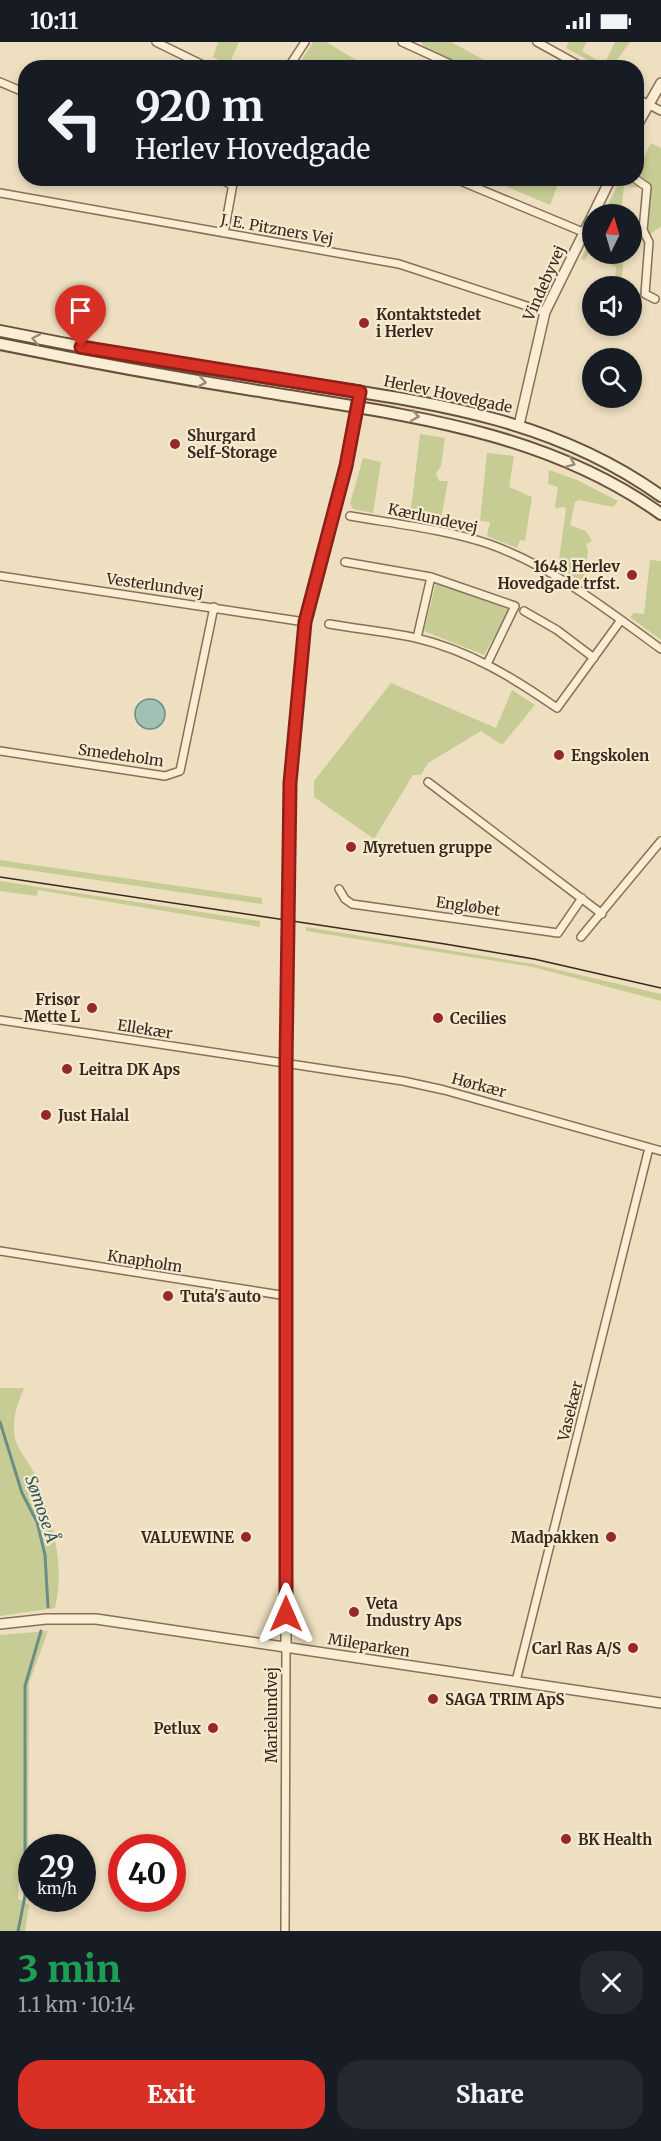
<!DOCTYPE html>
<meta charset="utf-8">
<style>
:root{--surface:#171b24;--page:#242831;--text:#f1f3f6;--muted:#9ea1a6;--accent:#d93025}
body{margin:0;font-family:Merriweather,serif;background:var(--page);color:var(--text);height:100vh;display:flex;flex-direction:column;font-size:22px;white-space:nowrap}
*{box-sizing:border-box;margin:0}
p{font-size:20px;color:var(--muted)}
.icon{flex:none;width:33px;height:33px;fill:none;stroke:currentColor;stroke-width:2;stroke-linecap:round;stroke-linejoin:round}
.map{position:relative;height:1889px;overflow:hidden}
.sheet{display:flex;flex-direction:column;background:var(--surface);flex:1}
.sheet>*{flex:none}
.banner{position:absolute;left:18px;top:18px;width:626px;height:126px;border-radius:24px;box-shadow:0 3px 9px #0003;background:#171b24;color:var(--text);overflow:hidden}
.needle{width:39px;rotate:5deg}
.controls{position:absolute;left:582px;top:162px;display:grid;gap:12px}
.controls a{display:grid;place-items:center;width:60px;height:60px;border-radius:50%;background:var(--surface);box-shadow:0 3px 9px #0003;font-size:30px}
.speed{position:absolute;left:18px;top:1792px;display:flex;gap:12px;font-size:30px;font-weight:700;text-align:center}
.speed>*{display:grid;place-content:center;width:78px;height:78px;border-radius:50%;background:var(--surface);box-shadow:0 3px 9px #0003;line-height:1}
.speed small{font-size:15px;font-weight:400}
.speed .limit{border:9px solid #d22;background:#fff;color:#111}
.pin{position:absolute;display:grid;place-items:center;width:51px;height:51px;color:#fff;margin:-62px -26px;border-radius:50% 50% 50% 0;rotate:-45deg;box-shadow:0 0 6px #0007}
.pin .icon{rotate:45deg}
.me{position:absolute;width:66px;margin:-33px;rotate:0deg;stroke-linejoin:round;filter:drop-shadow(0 0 4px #0008)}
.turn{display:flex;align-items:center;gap:21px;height:126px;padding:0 18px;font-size:27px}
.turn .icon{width:78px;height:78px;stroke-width:2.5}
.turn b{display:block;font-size:42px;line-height:51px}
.round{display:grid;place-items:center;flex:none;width:63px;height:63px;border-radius:24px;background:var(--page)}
.headline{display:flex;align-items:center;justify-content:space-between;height:102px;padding:0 18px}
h1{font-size:36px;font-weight:800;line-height:45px;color:#1e9e55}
.cta{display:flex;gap:12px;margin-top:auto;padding:12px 18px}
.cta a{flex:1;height:69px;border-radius:24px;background:var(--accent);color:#fff;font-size:24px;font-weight:800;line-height:69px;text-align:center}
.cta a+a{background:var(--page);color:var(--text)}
.status{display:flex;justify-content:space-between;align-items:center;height:42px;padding:0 30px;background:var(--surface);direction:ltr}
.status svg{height:16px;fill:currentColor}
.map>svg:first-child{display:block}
</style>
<div class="status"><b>10:11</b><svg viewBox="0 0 49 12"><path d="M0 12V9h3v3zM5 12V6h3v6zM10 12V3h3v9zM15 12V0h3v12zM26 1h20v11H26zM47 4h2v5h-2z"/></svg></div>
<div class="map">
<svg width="661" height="1889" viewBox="0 0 661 1889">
<rect width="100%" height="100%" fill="#eedfc0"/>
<path fill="#c6cc94" d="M218,0H239L229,23L213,15Z
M313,0H326L368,25H297Z
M421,0H451L497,25L470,23L466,25L424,5Z
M569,0H587L582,9L602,21L599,24L566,6Z
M615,0H630L614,22L617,25H603Z
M651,101L661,106V185L650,192L647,189L651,143L636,130Z
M489,137H557L559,140L550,163Z
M621,137L643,146L624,144L621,172H603Z
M592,194V212H624L621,244L615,239L616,225L588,212L585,218L581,217Z
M420,392L445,396L441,424L436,432L439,439H448L440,482L410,476Z
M487,411L514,414L509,445L532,455L525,499L520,498L517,506L487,494L490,480L480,479Z
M363,416L381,420L373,471L353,467L350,462Z
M549,428L577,438L618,459L613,465L579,458L575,460L570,483L586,489L592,499L586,502L588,509L583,541L558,525L566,467L564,465L555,466L558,445L548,442Z
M650,518L661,519V598L630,575L634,571L644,572Z
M436,541L510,566L484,613L424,589Z
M391,641L496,686L512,648L535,663L502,703L481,689L428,721L421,733H413L374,797L314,755V739Z
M0,818L262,856V862L0,824Z
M0,839L260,879V885L38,848L37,854L0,849Z
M306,885L533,922L661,952V959L533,925L306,889Z
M0,1346H24C18,1361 13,1373 14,1390C15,1407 28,1417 34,1431C51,1473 66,1522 55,1566L0,1574Z
M48,1589L29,1641L28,1833L19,1835L18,1857L29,1863L25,1889H0V1593Z"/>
<path fill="#a3c0b7" stroke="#6a8e84" stroke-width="1.5" d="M135 672a15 15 0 1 1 30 0a15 15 0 1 1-30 0Z"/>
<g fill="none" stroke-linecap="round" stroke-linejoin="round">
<path stroke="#6a8e84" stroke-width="3" d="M0,1380L22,1451L37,1480L45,1513L48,1565
M18,1889L25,1854V1644L41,1589"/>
<g stroke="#877058" stroke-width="10">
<path id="minor" d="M156,0L209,26
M402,0L459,26
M537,0L584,26
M288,26L305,0
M0,40L26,51
M636,56L661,69
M218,136L232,143
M453,136L583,190
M634,136L647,145L643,188L649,200L645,252L655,257
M0,151L399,222L545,270
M224,191L234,136
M350,474C396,482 444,487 489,502C553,525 606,567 661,607
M345,520L431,535L515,564L487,622
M0,534L305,580
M524,569L557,588L594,616
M329,582C358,587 388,590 416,596C468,608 514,636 557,666L621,578
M417,596L431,535
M0,709L165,734L180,729L214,565
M428,740L602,872
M339,847L345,857L352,862L558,891L582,856
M581,895L661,799
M0,978L403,1039L444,1048L661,1109
M0,1209L287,1254
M516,1639L649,1106
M285,1889L286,1605"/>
</g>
<g stroke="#877058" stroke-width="12">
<path id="tertiary" d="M636,85L661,41
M519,383L545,270L611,136
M0,1582L46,1577H96L661,1661
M286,1605V1022L290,741L305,580L346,424L360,349"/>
</g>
<g stroke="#68513c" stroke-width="14">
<path id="secondary" d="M0,289C94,308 188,324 283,338C417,359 547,372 661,454
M0,302C88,320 176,336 265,350C403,373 544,388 661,472"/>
</g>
<use href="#minor" stroke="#f9edd3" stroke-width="7"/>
<use href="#tertiary" stroke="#f9edd3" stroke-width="9"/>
<use href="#secondary" stroke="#f9edd3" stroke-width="10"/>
<path stroke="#36291d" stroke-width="1.5" d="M0,835L445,902L534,917L661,946"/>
</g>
<defs><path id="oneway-chevron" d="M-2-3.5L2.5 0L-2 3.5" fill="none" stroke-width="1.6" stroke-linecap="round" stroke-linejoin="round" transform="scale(1.5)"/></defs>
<g stroke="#988b78">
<use href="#oneway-chevron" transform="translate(36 297) rotate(-169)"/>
<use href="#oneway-chevron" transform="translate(202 340) rotate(10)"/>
<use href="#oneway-chevron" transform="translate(415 374) rotate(9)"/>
<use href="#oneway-chevron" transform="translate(571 421) rotate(23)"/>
</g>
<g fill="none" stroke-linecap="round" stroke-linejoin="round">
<g stroke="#8d1f18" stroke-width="15">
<path id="route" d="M81,305L360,350L346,424L305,580L290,741L286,1022V1572"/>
</g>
<use href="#route" stroke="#d93025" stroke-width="10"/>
</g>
<g fill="#96282c" stroke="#f5ead0" stroke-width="2">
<circle cx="364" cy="281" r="6"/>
<circle cx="175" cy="402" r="6"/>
<circle cx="632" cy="533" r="6"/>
<circle cx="559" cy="713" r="6"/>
<circle cx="351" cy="805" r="6"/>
<circle cx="92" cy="966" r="6"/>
<circle cx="438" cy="976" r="6"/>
<circle cx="67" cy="1027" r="6"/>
<circle cx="46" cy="1073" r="6"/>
<circle cx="168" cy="1254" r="6"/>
<circle cx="246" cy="1495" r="6"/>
<circle cx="611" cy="1495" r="6"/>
<circle cx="354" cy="1570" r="6"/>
<circle cx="633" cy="1606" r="6"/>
<circle cx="433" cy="1657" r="6"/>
<circle cx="213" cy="1686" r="6"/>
<circle cx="566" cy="1797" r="6"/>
</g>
<g text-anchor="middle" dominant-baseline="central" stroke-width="4.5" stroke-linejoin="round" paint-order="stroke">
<g font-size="15" fill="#36291d" stroke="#f5ead0">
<text transform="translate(277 187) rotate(10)">J. E. Pitzners Vej</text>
<text transform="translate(544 241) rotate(-66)">Vindebyvej</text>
<text transform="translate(448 352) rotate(12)">Herlev Hovedgade</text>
<text transform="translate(433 476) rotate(12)">Kærlundevej</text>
<text transform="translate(155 543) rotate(8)">Vesterlundvej</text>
<text transform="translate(121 713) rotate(8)">Smedeholm</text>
<text transform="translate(468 864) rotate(8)">Engløbet</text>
<text transform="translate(145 987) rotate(9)">Ellekær</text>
<text transform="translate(479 1043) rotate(15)">Hørkær</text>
<text transform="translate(145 1219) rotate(9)">Knapholm</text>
<text transform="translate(570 1369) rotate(-76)">Vasekær</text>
<text transform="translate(369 1603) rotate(9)">Mileparken</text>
<text transform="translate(271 1673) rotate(-90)">Marielundvej</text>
</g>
<g font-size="15" font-weight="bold" fill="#36291d" stroke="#f5ead0" text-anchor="start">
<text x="376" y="272">Kontaktstedet<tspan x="376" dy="17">i Herlev</tspan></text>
<text x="187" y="393">Shurgard<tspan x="187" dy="17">Self-Storage</tspan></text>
<text x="620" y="524" text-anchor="end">1648 Herlev<tspan x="620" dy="17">Hovedgade trfst.</tspan></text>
<text x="571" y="713">Engskolen</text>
<text x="363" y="805">Myretuen gruppe</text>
<text x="80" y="957" text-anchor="end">Frisør<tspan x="80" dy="17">Mette L</tspan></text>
<text x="450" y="976">Cecilies</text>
<text x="79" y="1027">Leitra DK Aps</text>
<text x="58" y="1073">Just Halal</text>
<text x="180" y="1254">Tuta's auto</text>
<text x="234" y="1495" text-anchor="end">VALUEWINE</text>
<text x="599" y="1495" text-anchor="end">Madpakken</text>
<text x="366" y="1561">Veta<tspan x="366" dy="17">Industry Aps</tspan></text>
<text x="621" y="1606" text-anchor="end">Carl Ras A/S</text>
<text x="445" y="1657">SAGA TRIM ApS</text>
<text x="201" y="1686" text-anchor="end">Petlux</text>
<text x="578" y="1797">BK Health</text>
</g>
<g font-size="16" font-style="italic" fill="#2c5653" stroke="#f5ead0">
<text transform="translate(42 1467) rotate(71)">Sømose Å</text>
</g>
</g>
</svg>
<div class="controls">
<a><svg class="needle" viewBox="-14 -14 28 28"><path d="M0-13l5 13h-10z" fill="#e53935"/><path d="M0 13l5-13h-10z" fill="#9ea1a6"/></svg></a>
<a><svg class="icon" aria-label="sound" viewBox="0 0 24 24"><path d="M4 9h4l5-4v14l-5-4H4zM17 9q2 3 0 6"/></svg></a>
<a><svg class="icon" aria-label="search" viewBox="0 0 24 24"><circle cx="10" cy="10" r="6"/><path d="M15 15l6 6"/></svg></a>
</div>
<div class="speed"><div>29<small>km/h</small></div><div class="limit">40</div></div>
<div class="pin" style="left:81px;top:305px;background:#d93025"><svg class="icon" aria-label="arrive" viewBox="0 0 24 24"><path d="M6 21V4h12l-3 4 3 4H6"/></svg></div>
<svg class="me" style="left:286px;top:1572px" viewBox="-20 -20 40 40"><path d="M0-17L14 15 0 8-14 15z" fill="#d93025" stroke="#fff" stroke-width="4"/></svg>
<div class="banner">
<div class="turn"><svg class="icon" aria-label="left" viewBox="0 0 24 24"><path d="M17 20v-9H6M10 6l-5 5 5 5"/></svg><div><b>920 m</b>Herlev Hovedgade</div></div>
</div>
</div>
<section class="sheet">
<div class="headline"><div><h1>3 min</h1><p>1.1 km · 10:14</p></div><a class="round"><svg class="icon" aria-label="close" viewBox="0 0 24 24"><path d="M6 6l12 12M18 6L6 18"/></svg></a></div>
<div class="cta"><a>Exit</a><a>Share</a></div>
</section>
